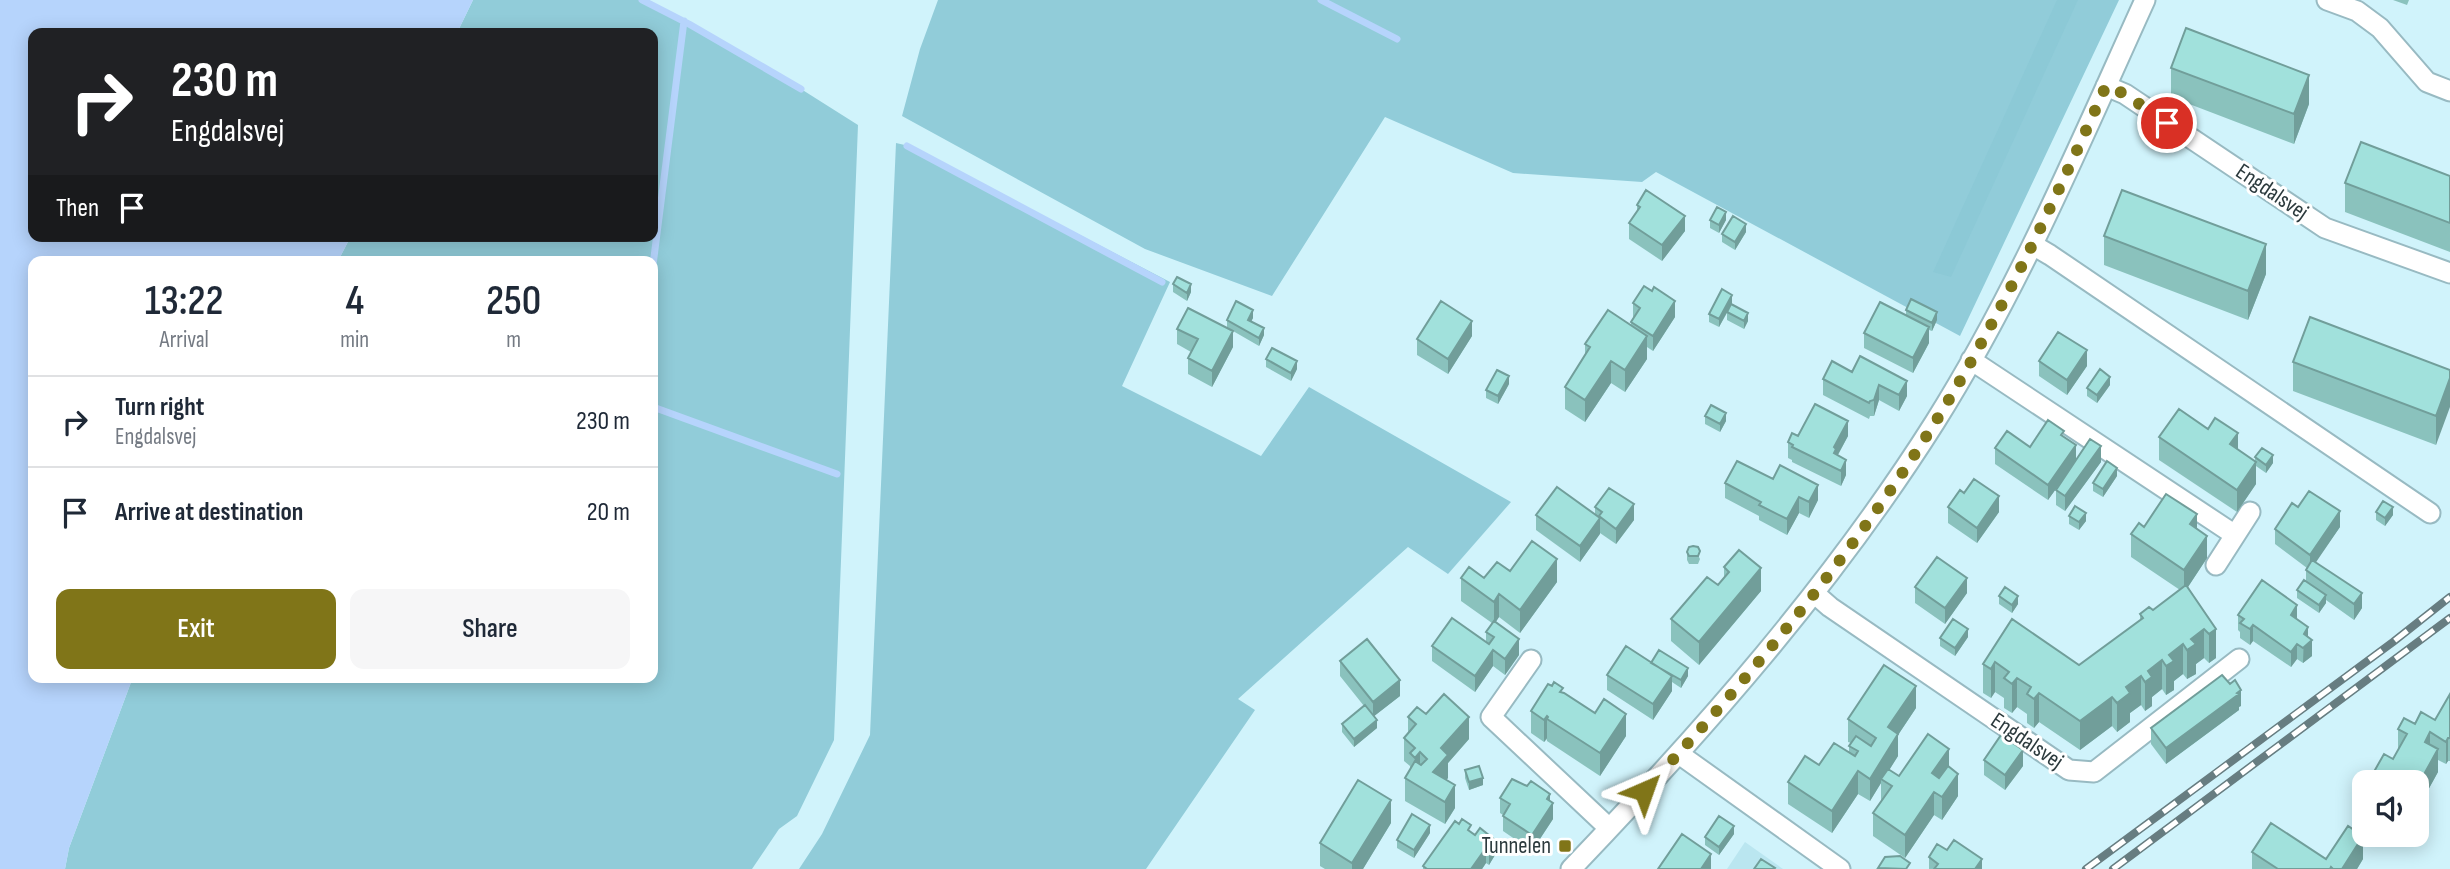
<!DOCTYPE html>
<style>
:root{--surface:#fff;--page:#f6f6f7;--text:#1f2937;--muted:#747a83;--line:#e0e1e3;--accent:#807518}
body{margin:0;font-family:"Sofia Sans Condensed",sans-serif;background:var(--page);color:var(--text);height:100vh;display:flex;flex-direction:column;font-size:26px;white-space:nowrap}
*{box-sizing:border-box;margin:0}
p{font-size:23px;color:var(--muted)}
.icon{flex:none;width:38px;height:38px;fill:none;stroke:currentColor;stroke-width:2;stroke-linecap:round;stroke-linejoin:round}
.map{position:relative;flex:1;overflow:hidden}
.details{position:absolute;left:28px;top:256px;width:630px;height:427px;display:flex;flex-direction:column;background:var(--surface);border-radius:14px;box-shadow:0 4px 18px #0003}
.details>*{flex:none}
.guide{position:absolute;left:28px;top:28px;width:630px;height:214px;border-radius:14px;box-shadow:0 4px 18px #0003;background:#202124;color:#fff;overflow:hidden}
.tools{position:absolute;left:2352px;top:770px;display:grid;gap:14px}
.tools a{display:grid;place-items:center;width:77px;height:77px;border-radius:14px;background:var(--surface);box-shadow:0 4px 18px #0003;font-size:35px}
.pin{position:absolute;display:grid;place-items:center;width:60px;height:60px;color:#fff;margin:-30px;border:4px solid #fff;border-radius:50%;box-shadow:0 2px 7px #0007}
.me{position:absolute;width:77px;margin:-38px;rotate:43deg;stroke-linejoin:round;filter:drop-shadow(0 0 5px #0008)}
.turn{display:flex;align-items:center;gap:24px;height:147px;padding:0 28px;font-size:32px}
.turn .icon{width:91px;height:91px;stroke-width:2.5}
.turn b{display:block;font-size:49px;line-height:60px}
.then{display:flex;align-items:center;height:66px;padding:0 28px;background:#0003;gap:14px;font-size:26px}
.eta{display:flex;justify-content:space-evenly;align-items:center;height:119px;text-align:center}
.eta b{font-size:42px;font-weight:600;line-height:49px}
.action{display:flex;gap:14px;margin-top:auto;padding:14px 28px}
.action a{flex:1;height:80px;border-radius:14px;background:var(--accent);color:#fff;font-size:28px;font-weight:600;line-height:80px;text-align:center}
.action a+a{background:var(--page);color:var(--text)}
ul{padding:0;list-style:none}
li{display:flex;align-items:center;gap:21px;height:91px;padding:0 28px;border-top:2px solid var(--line)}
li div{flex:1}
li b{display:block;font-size:26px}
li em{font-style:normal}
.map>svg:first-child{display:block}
</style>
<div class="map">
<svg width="2450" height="869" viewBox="0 0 2450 869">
<rect width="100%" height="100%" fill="#d0f3fb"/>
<path fill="#bae6f0" d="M1745,842L1783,869H1727Z"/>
<path fill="#91ccd9" d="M473,0H642L689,24L801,89L858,125L834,740L797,816L779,829L752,869H65L69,848L133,677H653V261H338L351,236H653V33H457Z
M938,0H2119L1960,336L1656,172L1642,182L1513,173L1385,117L1272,296L1145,249L902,116L920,49Z
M896,143L909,146L1170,282L1122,386L1261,456L1309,387L1511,502L1448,574L1408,547L1238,699L1255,710L1146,869H799L822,834L870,735Z"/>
<path fill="#8cc9d6" d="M2057,0H2078L1951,277L1933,272Z"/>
<path fill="#b6d4fc" d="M0,0H473L457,33H33V236H351L338,261H33V677H133L69,848L65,869H0Z"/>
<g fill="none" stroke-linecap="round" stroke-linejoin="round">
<path stroke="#b6d4fc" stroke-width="7" d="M642,0L689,24L801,89
M1321,0L1397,39
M907,146L1162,282
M653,265L684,21
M653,407L837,474"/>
<g stroke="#98bac2" stroke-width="23">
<path id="minor" d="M2327,0L2357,11L2380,28L2427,82L2450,91
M2106,86L2125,94L2325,228L2450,273
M2033,245L2050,255L2430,513
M1971,360L2235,535
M2216,565L2250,512
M1814,593L1830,607L2069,770L2094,772L2239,659
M1531,660L1491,717L1609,828
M1679,754L1840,869
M1571,869C1704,730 1832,585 1935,422C2019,288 2080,143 2145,0"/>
</g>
<use href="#minor" stroke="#fff" stroke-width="19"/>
<g stroke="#677d81" stroke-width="8">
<path id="rail" d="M2086,869L2393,642L2450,597
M2113,869L2450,618"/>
</g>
<use href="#rail" stroke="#fff" stroke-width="5" stroke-dasharray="16" stroke-linecap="butt"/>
</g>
<path fill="#8ac2bd" d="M2393,0H2409L2407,5Z
M2171,68L2309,104L2294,144L2171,97Z
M2450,176V252L2345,212V183Z
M1637,205L1685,231L1662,261L1629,239V223L1637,212Z
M1710,220H1726L1719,233L1710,228Z
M1746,232L1735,250L1722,242V234Z
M2104,236L2266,274L2248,320L2104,265Z
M1173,284L1191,292L1187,301L1173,292Z
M1633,303L1675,317L1653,351L1647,347V359L1625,392L1611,383L1585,422L1565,409V387L1585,355V344L1631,326V322L1633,319Z
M1732,303L1731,304L1748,321L1744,329L1727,320V313L1719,327L1709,322V314Z
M1906,310L1937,320L1932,331L1929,330V343L1913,373L1864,348V333L1906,315Z
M1253,318L1251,321L1264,335L1259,346L1233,331V347L1212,387L1188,374V358L1191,352L1177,344V329L1227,328V320Z
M1472,336L1448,374L1417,355V339Z
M1266,359L1297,369L1291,381L1266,367Z
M2039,361L2087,366L2067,395L2039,376Z
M2293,362L2450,370L2436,445L2293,391Z
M1852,372L1907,396L1899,411L1879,400L1874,416H1870L1869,419L1823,395V379Z
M1509,384L1498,404L1486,398V390Z
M2110,385L2097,403L2087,396V388Z
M1705,416L1726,421L1720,432L1705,424Z
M1798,436H1848L1838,455L1846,475L1841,486L1792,462V460L1788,458V442Z
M2064,437L2076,460L2101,462L2065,511L2056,505V490L2073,465L2048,500L1995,464V448L2030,447Z
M2159,437L2238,449L2255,461V457L2273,463L2266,473L2256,466V484L2237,512L2159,460Z
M2117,476L2103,497L2093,491V483Z
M1773,479L1818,500L1809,518L1799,513L1787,535L1759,520V516L1725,498V483Z
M1595,507L1634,520L1616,544L1600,533L1580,562L1536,530V515L1595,514Z
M1948,507L1999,512L1977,543L1948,523Z
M2298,507L2340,527L2315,562L2362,608L2354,620L2326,600V603L2319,613L2297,598V590L2306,582V570L2307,568L2275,544V529Z
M2376,512L2393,515L2385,526L2376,520Z
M2069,516L2086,521L2079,530L2069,524Z
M2144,527L2197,528L2207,558L2188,587L2216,629V658L2209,663L2204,658L2196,664V674L2187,679L2183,674L2174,681V690L2166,695L2162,689L2152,697V706L2145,711L2141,705L2130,713V722L2117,732L2112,726L2080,750L2039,722L2034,728L2027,723V714L2017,707L2012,713L2004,708V698L1995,692L1991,698L1983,693V664L2012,619L2079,665L2140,620V614L2153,610L2180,590L2131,557V534Z
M1693,546L1700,559L1698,564H1689L1687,560V552Z
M1724,567L1761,591L1699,665L1671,641V619L1718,585L1724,578Z
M1461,578L1557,582L1520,633L1499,617L1495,622L1519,655L1505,675L1493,666L1475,692L1432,661V646L1486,642V632L1492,623L1461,601Z
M1915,587L1967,593L1945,624L1915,603Z
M1999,596L2018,604L2012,613L1999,604Z
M2238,615L2297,620L2308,638L2312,656L2303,663L2297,659L2291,667L2253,641L2250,645L2240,638V632L2238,630Z
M1968,637L1955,656L1940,646V638Z
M1340,661L1400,696L1374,716L1377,728L1354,747L1342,732V724L1364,706L1340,676Z
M1651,663L1688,676L1681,688L1672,682V691L1653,720L1607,690V675Z
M1563,693L1626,736L1600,776L1547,741V739L1544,742L1531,733V711Z
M2450,694V761H2448L2446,764L2438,760V772L2417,810V782H2371V777L2393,759L2398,751V729L2435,720Z
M2241,706L2239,707V710L2166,764L2151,744V728Z
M1916,708L1898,735V756L1889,770L1899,776L1949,767L1958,796L1942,820L1934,815L1905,858L1873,836V813L1881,801V783L1870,801L1858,794L1832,833L1788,804V782L1819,765L1849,753V746L1851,743L1848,742V719Z
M1426,714L1469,739L1448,763V778L1446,780L1455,808L1445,824L1405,801V778L1410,769V766L1404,761V738L1408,733V717Z
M1984,760L2023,766L2005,790L1984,775Z
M1465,770L1483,785L1469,790L1465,778Z
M1500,798L1550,801L1553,819L1532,851L1503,831V815L1500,813Z
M1391,823L1363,869H1325L1320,866V843Z
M1430,833L1414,858L1397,848V840Z
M1471,833L1495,855L1489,865L1486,863L1482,869H1423V866Z
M1734,834L1719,855L1705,845V837Z
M1947,850L1982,869H1929V857Z
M2252,852L2326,859H2363L2357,869H2252Z"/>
<path fill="#719e9a" d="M2309,75V104L2294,144V114Z
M1726,212V220L1719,233V225Z
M1685,216V231L1662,261V245Z
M1746,224V232L1735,250V242Z
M2266,244V274L2248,320V291Z
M1191,284V292L1187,301V293Z
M1732,295V303L1719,327V319Z
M1675,301V317L1653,351V336Z
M1253,310V318L1248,328V320Z
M1937,312V320L1932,331V323Z
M1748,313V321L1744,329V321Z
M1472,321V336L1448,374V359Z
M1929,327V343L1913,373V358Z
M1264,328V335L1259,346V338Z
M1233,331V347L1212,387V371Z
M1647,336V359L1625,392V370Z
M2087,350V366L2067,395V380Z
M1297,361V369L1291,381V373Z
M1611,361V383L1585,422V400Z
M1509,376V384L1498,404V396Z
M2110,377V385L2097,403V395Z
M2450,378V407L2436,445V416Z
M1907,381V396L1899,411V395Z
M1879,385V400L1874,416V400Z
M1726,413V421L1720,432V424Z
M1848,421V436L1836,458V464L1834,469V447Z
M2238,433V456L2230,444Z
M2076,445V461L2048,500V485Z
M2101,446V462L2065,511V496Z
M2273,455V463L2266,473V465Z
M1846,460V475L1841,486V471Z
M2256,462V484L2237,512V490Z
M2117,468V476L2103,497V489Z
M1818,485V500L1809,518V502Z
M1999,496V512L1977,543V528Z
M1799,497V513L1787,535V519Z
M1634,504V520L1616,544V529Z
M2393,507V515L2385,526V518Z
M2340,511V527L2310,571V555Z
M2086,513V521L2079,530V522Z
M2197,514V537L2190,524Z
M1600,518V534L1580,562V546Z
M2207,536V558L2184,593V570Z
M1557,559V582L1520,633V610Z
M1761,568V591L1699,665V642Z
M1967,578V593L1945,624V608Z
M2362,593V608L2354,620V604Z
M1499,594V617L1494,625V602Z
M2326,595V603L2319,613V605Z
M2018,596V604L2012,613V605Z
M2297,605V621L2291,615Z
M2253,625V641L2250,645V629Z
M2308,627V643L2312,640V656L2303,663L2304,634Z
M1968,629V637L1955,656V648Z
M2204,629V658L2196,664V674L2187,679V650L2191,639Z
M2216,629V658L2209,663V634Z
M1519,639V655L1505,675V659Z
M2183,644V674L2174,681V690L2166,695V666L2169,655Z
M2297,644V659L2291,667V652Z
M1493,650V666L1475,692V676Z
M2162,660V689L2152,697V706L2145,711V682L2148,671Z
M1995,662V692L1991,698V669Z
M1688,668V676L1681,688V680Z
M1672,676V691L1653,720V704Z
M2141,676V705L2130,713V722L2117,732V703L2126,687Z
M2017,678V707L2012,713V684Z
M1400,680V696L1373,717V702Z
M1916,686V708L1898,735V756L1883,780L1881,779V783L1870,801V779L1888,727Z
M2241,690V706L2239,707V710L2166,764V748Z
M2039,693V722L2034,728V699Z
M2112,697V726L2080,750V721Z
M1626,714V736L1600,776V753Z
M1547,716V738L1544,742V720Z
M1469,717V739L1448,763V778L1433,795V772L1441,748Z
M1377,720V728L1354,747V739Z
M2430,732V755L2425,742Z
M2448,738V761L2446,764V742Z
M1949,749V772L1934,792V815L1905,858V835L1932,773Z
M2438,749V772L2417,810V787Z
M2023,750V766L2005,790V775Z
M1420,752V775L1415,780V758Z
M1858,771V794L1832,833V811Z
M1958,774V796L1942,820V797Z
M1483,778V785L1469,790V782Z
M1455,785V808L1445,824V802Z
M1550,794V808L1553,803V819L1532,851V835L1547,799Z
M1391,800V823L1363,869H1352V863Z
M1430,825V833L1414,858V850Z
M1734,826V834L1719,855V847Z
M2363,836V859L2357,869H2342Z
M1495,840V855L1489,865V849Z
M1486,848V863L1482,869H1471Z
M1711,854V869H1701Z
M1982,859V869H1975Z"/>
<path fill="#a1e1dc" stroke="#719e9a" stroke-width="2" d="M2186,28L2309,75L2294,114L2171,68Z
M2361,142L2450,176V223L2345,183Z
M1646,190L1685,216L1662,245L1629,223L1640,207L1637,205Z
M2122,190L2266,244L2248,291L2104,236Z
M1717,207L1726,212L1719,225L1710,220Z
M1733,216L1746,224L1735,242L1722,234Z
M1177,277L1191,284L1187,293L1173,284Z
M1644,286L1652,291L1654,287L1675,301L1653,336L1631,322L1640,308L1633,303Z
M1722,289L1732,295L1719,319L1709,314Z
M1911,299L1937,312L1932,323L1906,310Z
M1236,301L1253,310L1248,320L1264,328L1259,338L1227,320Z
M1441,301L1472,321L1448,359L1417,339Z
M1880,302L1929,327L1913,358L1864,333Z
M1731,304L1748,313L1744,321L1727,312Z
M1188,308L1233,331L1212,371L1188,358L1198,339L1177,329Z
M1608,310L1647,336L1625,370L1611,361L1585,400L1565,387L1590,347L1585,344Z
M2310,317L2450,370V378L2436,416L2293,362Z
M2058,332L2087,350L2067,380L2039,361Z
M1272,348L1297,361L1291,373L1266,359Z
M1860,356L1907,381L1899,395L1879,385L1874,400L1870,401L1869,403L1823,379L1832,361L1852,372Z
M2100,369L2110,377L2097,395L2087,388Z
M1497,370L1509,376L1498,396L1486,390Z
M1815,404L1848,421L1834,447L1836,449L1834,453L1846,460L1841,471L1792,447L1793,445L1788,442L1792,433L1798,436Z
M1711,405L1726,413L1720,424L1705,416Z
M2179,409L2208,429L2215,418L2238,433L2230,444L2256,462L2237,490L2159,437Z
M2048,420L2064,431L2061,435L2076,445L2048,485L1995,448L2007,431L2030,447Z
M2090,439L2101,446L2065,496L2056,490Z
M2262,448L2273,455L2266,465L2255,457Z
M1737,461L1773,479L1780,465L1818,485L1809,502L1799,497L1787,519L1759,505L1761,502L1725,483Z
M2107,461L2117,468L2103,489L2093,483Z
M1974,479L1999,496L1977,528L1948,507L1960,490L1964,493Z
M1557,487L1600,518L1580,546L1536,515Z
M1609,488L1634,504L1616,529L1599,516L1602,512L1595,507Z
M2309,491L2340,511L2310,555L2275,529L2292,503L2298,507Z
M2166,494L2197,514L2190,524L2207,536L2184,570L2131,534L2139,523L2144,527Z
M2383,501L2393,507L2385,518L2376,512Z
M2075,506L2086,513L2079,522L2069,516Z
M1532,541L1557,559L1520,610L1499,594L1494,602L1461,578L1469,567L1484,578L1497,562L1510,571Z
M1693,546L1698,547L1700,551L1698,556H1689L1687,552L1689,547Z
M1739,550L1761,568L1699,642L1671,619L1707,577L1718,585L1729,572L1724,567Z
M1937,557L1967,578L1945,608L1915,587Z
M2312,560L2362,593L2354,604L2306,570Z
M2262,580L2297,605L2291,615L2308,627L2304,634L2312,640L2303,648L2297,644L2291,652L2253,625L2250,629L2240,623L2244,619L2238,615Z
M2304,580L2326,595L2319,605L2297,590Z
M2186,585L2216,629L2209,634L2204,629L2191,639L2196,644L2187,650L2183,644L2169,655L2174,661L2166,666L2162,660L2148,671L2152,677L2145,682L2141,676L2126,687L2130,693L2117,703L2112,697L2080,721L2039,693L2034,699L2027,694L2031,687L2017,678L2012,684L2004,678L2009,672L1995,662L1991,669L1983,664L2012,619L2079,665L2143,618L2140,614L2149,607L2153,610Z
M2005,587L2018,596L2012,605L1999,596Z
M1452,618L1489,644L1494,637L1486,632L1494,621L1519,639L1505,659L1493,650L1475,676L1432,646Z
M1953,619L1968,629L1955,648L1940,638Z
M1367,639L1400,680L1373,702L1340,661Z
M1626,646L1672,676L1653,704L1607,675Z
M1659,650L1688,668L1681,680L1651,663Z
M1884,665L1916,686L1888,727L1898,734L1870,779L1858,771L1832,811L1788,782L1805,756L1819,765L1834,743L1855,756L1858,751L1849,746L1856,736L1871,746L1876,738L1848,719Z
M2222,675L2230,684L2235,680L2241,690L2237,693L2239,694L2166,748L2151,728Z
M1554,682L1563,688L1560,692L1564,693L1595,713L1604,699L1626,714L1600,753L1547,719L1548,717L1547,716L1544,720L1531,711L1548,684L1552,686Z
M1444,694L1469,717L1441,748L1448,755L1433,772L1455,785L1445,802L1405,778L1415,761L1421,765L1427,759L1420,752L1415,758L1410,753L1415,748L1404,738L1416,724L1408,717L1417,707L1426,714Z
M2450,694V738H2448L2446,742L2430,732L2425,742L2438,749L2417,787V782H2380L2371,777L2384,754L2393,759L2407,734L2398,729L2404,718L2415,724L2421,712L2435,720Z
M1365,705L1377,720L1354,739L1342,724Z
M1928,734L1949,749L1932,773L1939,778L1948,766L1958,774L1942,797L1934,792L1905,835L1873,813L1892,786L1881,779L1888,769L1899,776Z
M2001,735L2023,750L2005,775L1984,760Z
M1479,766L1483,778L1469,782L1465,770Z
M1512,779L1527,786L1531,781L1550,794L1547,799L1553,803L1532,835L1503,816L1510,804L1500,798Z
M1358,780L1391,800L1352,863L1320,843Z
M1412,814L1430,825L1414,850L1397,840Z
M1719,816L1734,826L1719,847L1705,837Z
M1462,819L1471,825L1468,830L1475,835L1480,828L1495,840L1489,849L1486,848L1471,869H1427L1423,866L1455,821L1459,824Z
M2271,823L2326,859L2348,826L2363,836L2342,869H2333L2331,867L2330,869H2278L2252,852Z
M1682,834L1711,854L1701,869H1658Z
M1954,840L1982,859L1975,869H1934L1938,864L1929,857L1937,844L1947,850Z
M1900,856L1910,863L1906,869L1878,868L1885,857Z
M1761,859L1775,868L1774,869H1754Z"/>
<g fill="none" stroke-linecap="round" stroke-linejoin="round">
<path stroke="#807518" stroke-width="12" stroke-dasharray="0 21.6" d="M1644,791C1751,676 1853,554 1936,421C2002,314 2055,200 2106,86L2125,94L2167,123"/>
</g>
<rect fill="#807518" stroke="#fff" stroke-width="2.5" x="1558" y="839" width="14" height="14" rx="3.5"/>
<g text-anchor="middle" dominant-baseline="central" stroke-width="6" stroke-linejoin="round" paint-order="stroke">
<g font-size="23" fill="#2c3a3d" stroke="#fff">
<text transform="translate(2272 192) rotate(34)">Engdalsvej</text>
<text transform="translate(2027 741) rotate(34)">Engdalsvej</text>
</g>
<g font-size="23" fill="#2c3a3d" stroke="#fff" text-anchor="end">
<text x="1551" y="846">Tunnelen</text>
</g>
</g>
</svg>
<div class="tools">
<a><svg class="icon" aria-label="sound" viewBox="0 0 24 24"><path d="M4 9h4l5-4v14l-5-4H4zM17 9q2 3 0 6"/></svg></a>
</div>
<div class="pin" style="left:2167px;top:123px;background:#d93025"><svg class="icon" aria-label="arrive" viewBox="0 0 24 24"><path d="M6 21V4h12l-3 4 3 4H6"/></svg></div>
<svg class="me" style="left:1644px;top:791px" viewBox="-20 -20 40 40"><path d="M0-17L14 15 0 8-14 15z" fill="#807518" stroke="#fff" stroke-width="4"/></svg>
<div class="guide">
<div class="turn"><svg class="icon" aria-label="right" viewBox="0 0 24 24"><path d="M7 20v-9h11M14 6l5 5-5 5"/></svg><div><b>230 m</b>Engdalsvej</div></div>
<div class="then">Then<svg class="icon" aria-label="arrive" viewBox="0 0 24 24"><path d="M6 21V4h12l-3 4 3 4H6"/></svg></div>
</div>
<section class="details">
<div class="eta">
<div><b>13:22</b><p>Arrival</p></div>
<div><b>4</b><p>min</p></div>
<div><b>250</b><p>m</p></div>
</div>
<ul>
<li><svg class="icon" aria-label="right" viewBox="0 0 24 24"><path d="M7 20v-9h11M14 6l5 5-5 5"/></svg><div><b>Turn right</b><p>Engdalsvej</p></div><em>230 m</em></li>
<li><svg class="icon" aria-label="arrive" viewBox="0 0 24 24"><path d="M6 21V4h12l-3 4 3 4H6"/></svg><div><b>Arrive at destination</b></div><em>20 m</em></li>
</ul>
<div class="action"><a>Exit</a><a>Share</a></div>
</section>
</div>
